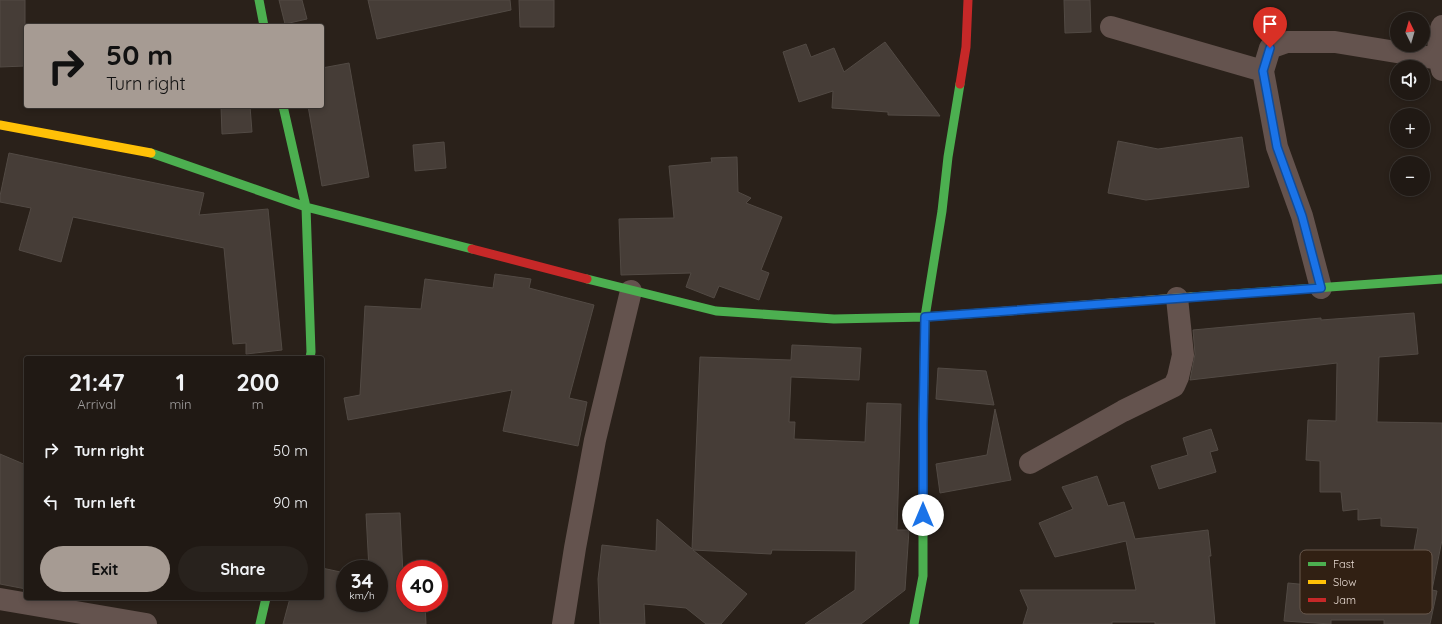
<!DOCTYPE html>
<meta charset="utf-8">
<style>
:root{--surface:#201914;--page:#28221d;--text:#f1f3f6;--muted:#a2a0a0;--line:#3d3834;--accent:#a69b93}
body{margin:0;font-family:Quicksand,sans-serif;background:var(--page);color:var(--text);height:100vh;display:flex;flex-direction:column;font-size:15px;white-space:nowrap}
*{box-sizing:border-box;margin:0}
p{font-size:13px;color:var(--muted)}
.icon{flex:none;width:22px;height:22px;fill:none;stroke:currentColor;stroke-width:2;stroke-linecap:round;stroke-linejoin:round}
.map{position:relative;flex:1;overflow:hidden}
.side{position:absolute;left:24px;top:356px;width:300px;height:244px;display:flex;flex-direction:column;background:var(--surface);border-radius:4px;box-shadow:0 2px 6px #0003,0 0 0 1px var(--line)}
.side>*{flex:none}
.hud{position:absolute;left:24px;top:24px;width:300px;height:84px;border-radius:4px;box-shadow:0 2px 6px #0003,0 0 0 1px var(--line);background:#a69b93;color:#111;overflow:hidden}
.needle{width:26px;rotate:355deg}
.controls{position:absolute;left:1390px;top:12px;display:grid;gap:8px}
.controls a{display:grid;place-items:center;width:40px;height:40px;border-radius:50%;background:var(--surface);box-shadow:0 2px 6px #0003,0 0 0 1px var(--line);font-size:20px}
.speed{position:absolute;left:336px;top:560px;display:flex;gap:8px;font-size:20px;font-weight:700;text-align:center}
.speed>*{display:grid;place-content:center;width:52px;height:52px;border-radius:50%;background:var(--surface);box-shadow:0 2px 6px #0003,0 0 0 1px var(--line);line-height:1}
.speed small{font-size:10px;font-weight:400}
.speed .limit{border:6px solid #d22;background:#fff;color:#111}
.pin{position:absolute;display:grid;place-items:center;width:34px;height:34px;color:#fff;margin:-41px -17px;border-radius:50% 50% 50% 0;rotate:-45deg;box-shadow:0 0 4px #0007}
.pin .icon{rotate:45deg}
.me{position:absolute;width:44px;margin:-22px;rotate:0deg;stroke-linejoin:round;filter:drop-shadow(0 0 3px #0008)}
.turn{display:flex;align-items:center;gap:14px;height:84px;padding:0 16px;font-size:18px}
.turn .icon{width:52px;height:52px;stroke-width:2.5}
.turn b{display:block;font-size:28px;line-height:34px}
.eta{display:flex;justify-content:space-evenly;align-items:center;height:68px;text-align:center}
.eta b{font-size:24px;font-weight:700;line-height:28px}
.cta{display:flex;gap:8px;margin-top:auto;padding:8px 16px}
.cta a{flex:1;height:46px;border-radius:24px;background:var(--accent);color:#111;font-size:16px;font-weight:700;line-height:46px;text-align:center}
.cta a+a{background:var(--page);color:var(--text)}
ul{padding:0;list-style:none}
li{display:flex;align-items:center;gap:12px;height:52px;padding:0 16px}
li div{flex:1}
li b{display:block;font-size:15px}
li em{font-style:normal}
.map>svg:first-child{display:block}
</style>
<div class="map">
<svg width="1442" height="624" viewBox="0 0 1442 624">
<rect width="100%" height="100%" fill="#2a211a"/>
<path fill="#463d37" stroke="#524a44" d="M0,0H25V66L0,67Z
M279,0H302L307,19L285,24Z
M368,0H510L511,10L377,39Z
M519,0H554V27H520Z
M1064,0H1090L1091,32L1065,33Z
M885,42L940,116L888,115V112L832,108L833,91L799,102L783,52L806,44L811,57L834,48L844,72Z
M349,63L369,177L322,186L308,106H322V68Z
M221,106H250L252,132L222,134Z
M1242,137L1249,187L1146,200L1108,193L1118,141L1158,149Z
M444,142L446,168L415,171L413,145Z
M9,153L204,193L199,215L268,209L282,350L246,354V343L233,344L224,248L73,217L61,262L19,250L31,208L0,202V196Z
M737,157L738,192L751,198L746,203L782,217L761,270L769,273L759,300L719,286L714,298L686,287L691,273L621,275L619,219L674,218L669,166L712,162L711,158Z
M495,274L531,279L529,288L594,305L569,398L587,402L578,446L503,431L512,390L348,420L344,398L360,395L365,306L421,309L425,279L493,288Z
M1414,313L1418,354L1379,357L1377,422L1442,423V540L1432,590L1437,591L1430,624H1384V620H1331V624L1284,621L1288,583L1350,589V571L1410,572L1418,528L1381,526V518L1358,520V509L1343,511L1341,492H1320V461L1306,460L1308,420L1336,421L1337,363L1190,380L1195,354L1193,330L1321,318V320Z
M792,345L861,348L859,380L791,377L789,422H795L794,439L865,442L867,403L901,404L897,530H909L905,590L861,624H805L855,590L856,551L772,550L771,554L693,550L747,594L721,624H706L686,608L644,604L645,624H600L598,579L602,545L656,551L657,519L692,549L700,357L791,360Z
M938,368L986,371L994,405L936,399Z
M995,409L1011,480L940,493L936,464L987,455Z
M1211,429L1218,450L1210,452L1216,472L1159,489L1151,466L1188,455L1183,438Z
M0,454L26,465V589L0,584Z
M1097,476L1108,506L1124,502L1135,539L1208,530L1211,556H1209L1215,624H1155V622H1112V624H1023L1028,608L1020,590H1136L1126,541L1055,557L1039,523L1073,509L1062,487Z
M400,513L403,575H405V603H425L426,624H283L290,598H322V568L345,573V603H379V569H369L366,514Z"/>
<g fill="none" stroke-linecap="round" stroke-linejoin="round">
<path stroke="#64534e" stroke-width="22" d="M1442,26C1437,39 1438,56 1442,70
M1111,27L1263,71
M1321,288L1302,216L1277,147L1263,71L1270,48L1287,42H1335L1439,59
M1030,463L1123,411L1174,386L1178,377L1183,355L1177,298
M0,599L146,624
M563,624L575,548L595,440L631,291"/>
<path stroke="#4caf50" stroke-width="9" d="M259,0L264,26
M283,106L306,207L311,352L310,358
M151,153L306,207L472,249
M587,279L716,311L834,319L925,317L994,312
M1191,297L1442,279
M260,624L266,598
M914,624L923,576V424L925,317L942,211L948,157L960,84"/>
<path stroke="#ffc107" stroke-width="9" d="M0,125L151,153
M994,312L1191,297"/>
<path stroke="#c62828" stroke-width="9" d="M960,84L966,47L968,0
M472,249L587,279"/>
</g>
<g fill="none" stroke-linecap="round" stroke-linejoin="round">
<g stroke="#114b97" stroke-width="10">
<path id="route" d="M923,515V424L925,317L1321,288L1302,216L1277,147L1263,71L1270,48"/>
</g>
<use href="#route" stroke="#1a73e8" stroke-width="7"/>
</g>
<rect x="1300" y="550" width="132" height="64" rx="6" fill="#312013" stroke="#68584d" stroke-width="1"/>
<rect x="1308" y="562" width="18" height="4" fill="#4caf50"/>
<rect x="1308" y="580" width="18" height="4" fill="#ffc107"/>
<rect x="1308" y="598" width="18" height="4" fill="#c62828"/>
<g font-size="11" fill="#e9dcd4">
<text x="1333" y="568">Fast</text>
<text x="1333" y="586">Slow</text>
<text x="1333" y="604">Jam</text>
</g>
</svg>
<div class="controls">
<a><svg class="needle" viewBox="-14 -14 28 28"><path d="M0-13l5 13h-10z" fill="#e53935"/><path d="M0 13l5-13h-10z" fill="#a2a0a0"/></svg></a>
<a><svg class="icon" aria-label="sound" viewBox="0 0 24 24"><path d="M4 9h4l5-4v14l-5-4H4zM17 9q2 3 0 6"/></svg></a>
<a>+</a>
<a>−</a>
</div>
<div class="speed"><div>34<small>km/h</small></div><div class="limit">40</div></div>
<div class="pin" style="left:1270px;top:48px;background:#d93025"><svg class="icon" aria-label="arrive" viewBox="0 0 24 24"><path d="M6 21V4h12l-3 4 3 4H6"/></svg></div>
<svg class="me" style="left:923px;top:515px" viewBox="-20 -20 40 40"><circle r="19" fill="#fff"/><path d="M0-13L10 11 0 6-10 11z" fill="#1a73e8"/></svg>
<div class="hud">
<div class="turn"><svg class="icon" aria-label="right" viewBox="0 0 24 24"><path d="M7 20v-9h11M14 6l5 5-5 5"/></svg><div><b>50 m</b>Turn right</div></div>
</div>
<section class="side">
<div class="eta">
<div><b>21:47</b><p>Arrival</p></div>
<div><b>1</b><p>min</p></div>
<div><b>200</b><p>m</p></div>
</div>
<ul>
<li><svg class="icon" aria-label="right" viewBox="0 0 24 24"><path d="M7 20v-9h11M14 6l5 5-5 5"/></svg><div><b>Turn right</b></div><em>50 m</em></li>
<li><svg class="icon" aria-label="left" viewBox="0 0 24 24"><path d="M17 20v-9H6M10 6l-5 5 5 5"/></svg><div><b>Turn left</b></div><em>90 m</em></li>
</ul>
<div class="cta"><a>Exit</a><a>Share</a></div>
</section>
</div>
